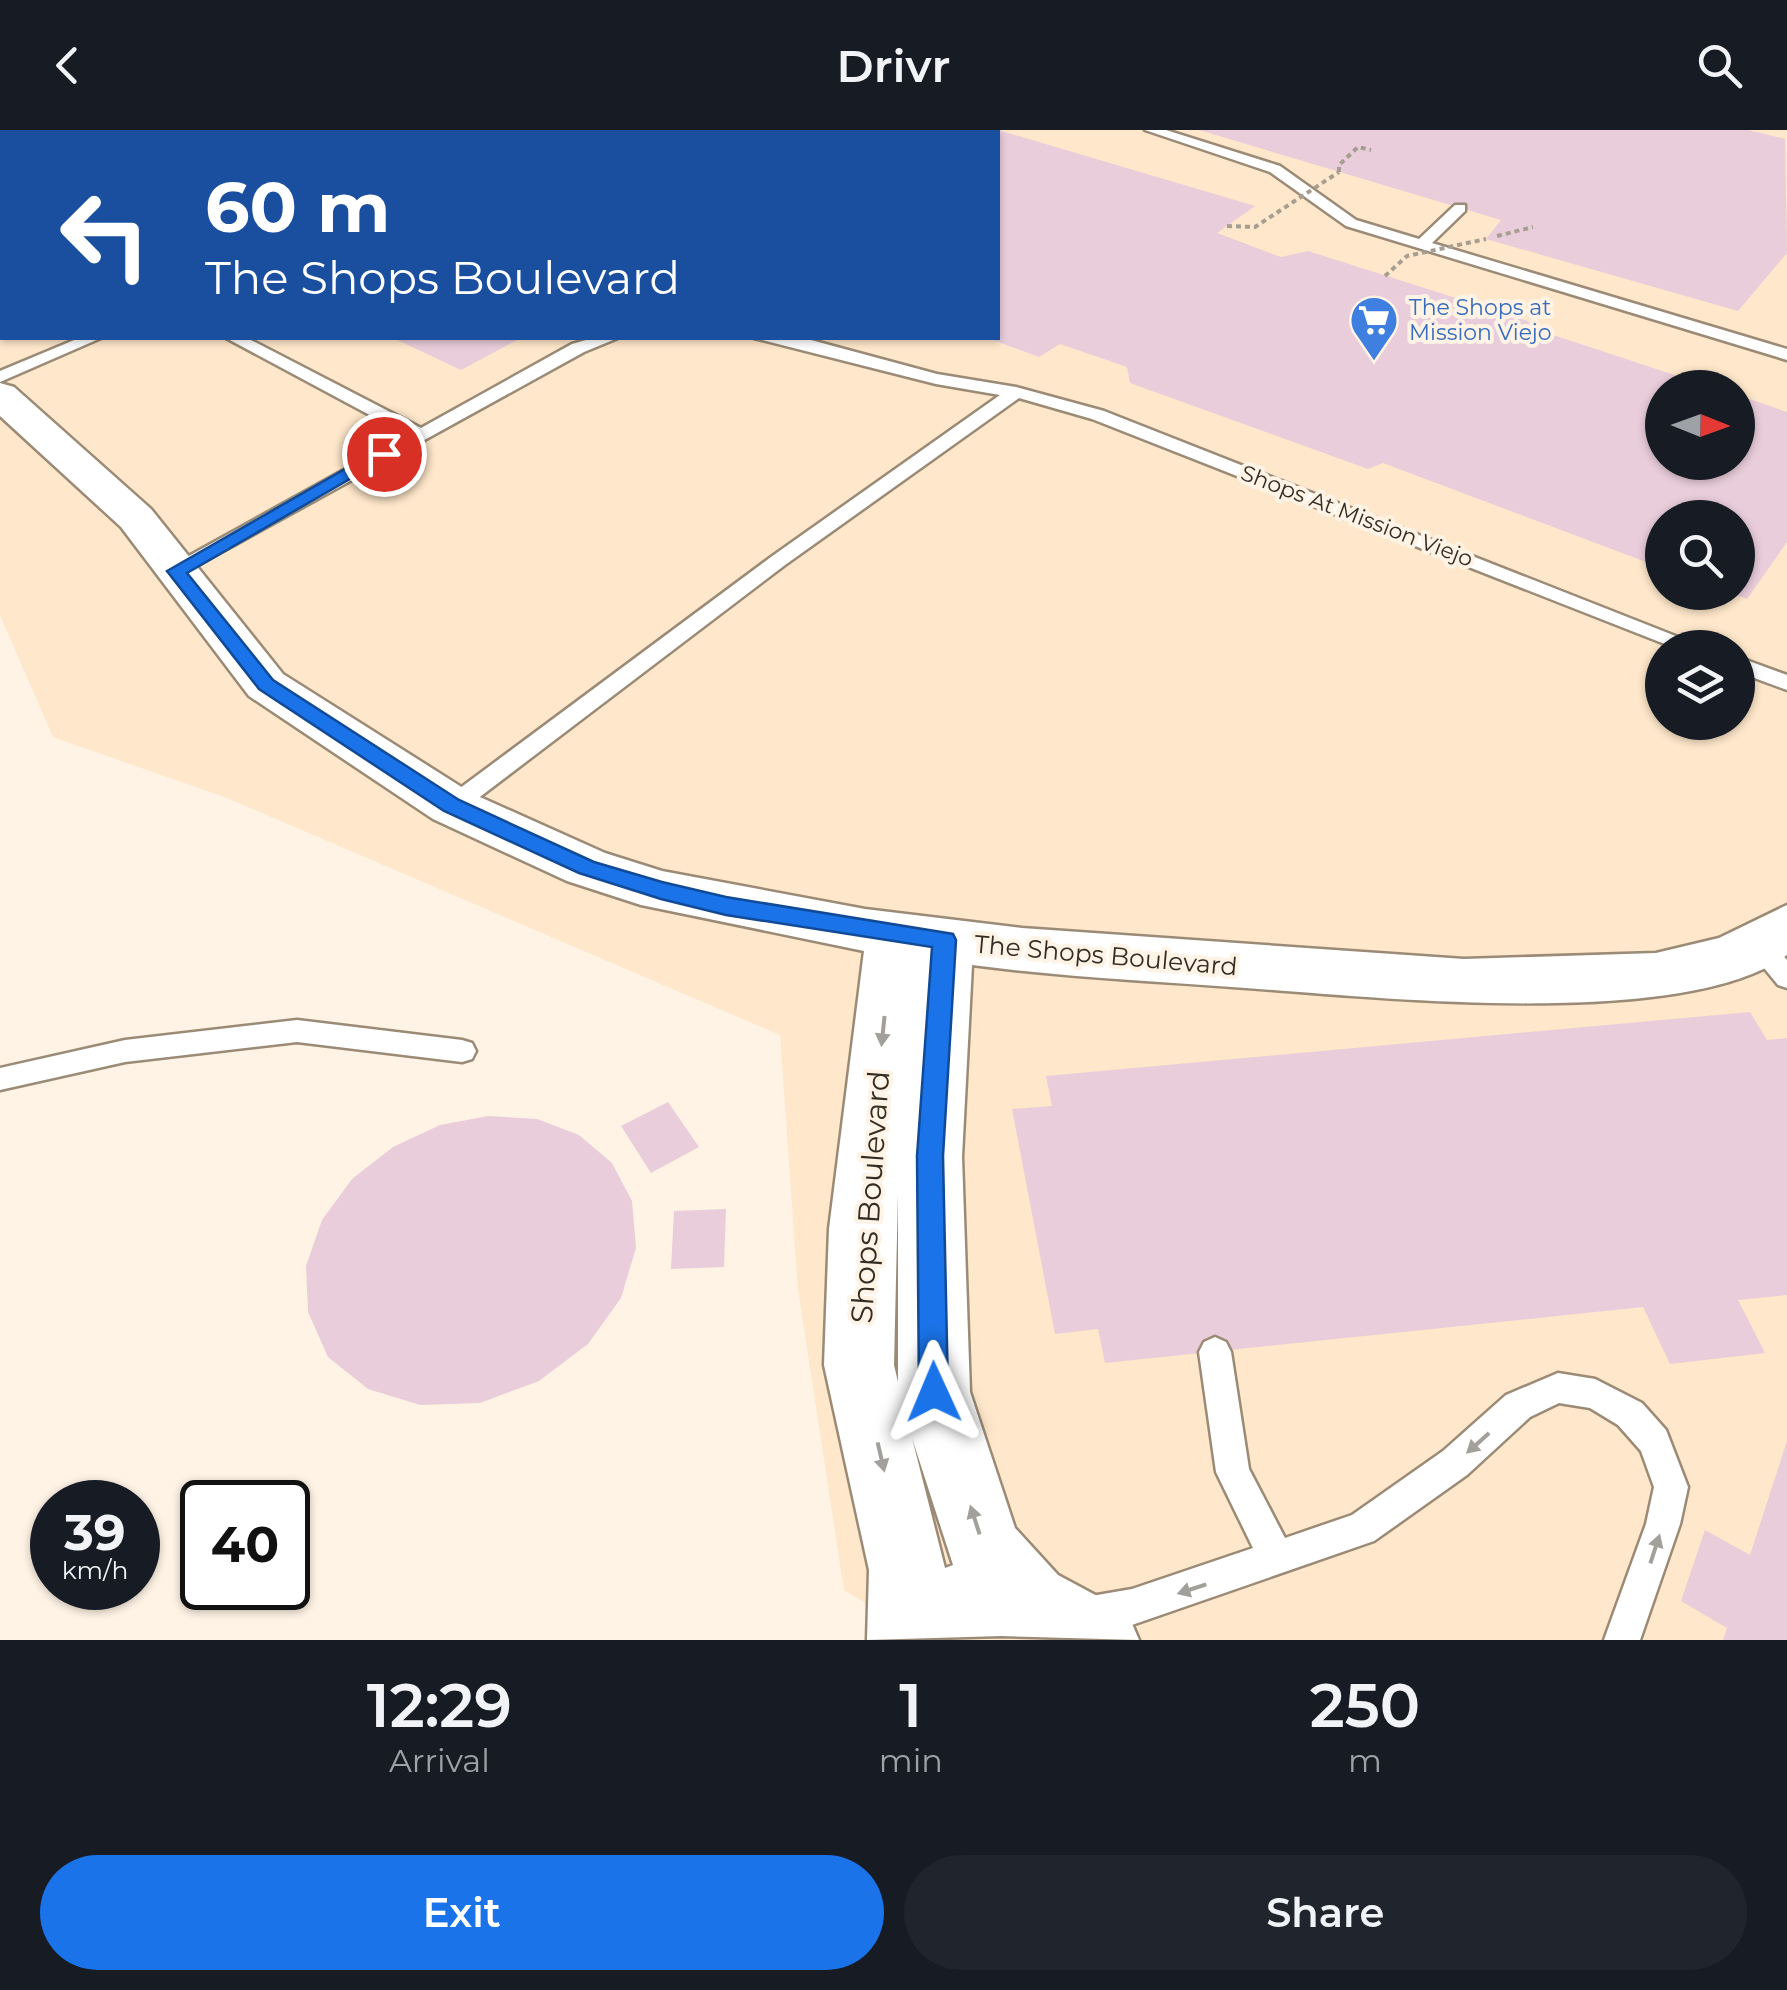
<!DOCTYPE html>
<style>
:root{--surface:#171b24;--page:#20242c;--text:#f1f3f6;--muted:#9ea1a6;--accent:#1a73e8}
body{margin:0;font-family:Montserrat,sans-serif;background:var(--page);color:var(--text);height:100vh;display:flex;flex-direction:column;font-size:38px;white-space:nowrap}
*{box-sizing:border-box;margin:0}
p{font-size:32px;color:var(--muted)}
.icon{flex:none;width:55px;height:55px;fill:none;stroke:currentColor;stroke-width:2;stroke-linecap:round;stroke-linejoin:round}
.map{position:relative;height:1510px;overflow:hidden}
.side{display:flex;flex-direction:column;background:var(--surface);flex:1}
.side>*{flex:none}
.guide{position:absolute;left:0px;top:0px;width:1000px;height:210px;box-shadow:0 2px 8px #0004;background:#1a4fa0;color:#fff;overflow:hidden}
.needle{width:65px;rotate:91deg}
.tools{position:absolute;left:1645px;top:240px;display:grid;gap:20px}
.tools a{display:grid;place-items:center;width:110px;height:110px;border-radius:50%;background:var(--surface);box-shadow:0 2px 8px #0004;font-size:50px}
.speed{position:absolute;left:30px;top:1350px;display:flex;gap:20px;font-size:50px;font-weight:700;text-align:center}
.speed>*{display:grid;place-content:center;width:130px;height:130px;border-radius:50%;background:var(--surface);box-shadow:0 2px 8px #0004;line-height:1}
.speed small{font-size:25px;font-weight:400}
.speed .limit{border:5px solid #111;border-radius:15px;background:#fff;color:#111}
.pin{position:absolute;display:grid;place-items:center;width:85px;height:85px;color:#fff;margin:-42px;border:5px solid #fff;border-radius:50%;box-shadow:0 2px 10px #0007}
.me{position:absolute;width:110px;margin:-55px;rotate:359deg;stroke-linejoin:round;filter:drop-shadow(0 0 8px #0008)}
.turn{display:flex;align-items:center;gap:35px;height:210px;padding:0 40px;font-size:45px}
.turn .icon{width:130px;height:130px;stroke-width:2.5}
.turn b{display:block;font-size:70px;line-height:85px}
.eta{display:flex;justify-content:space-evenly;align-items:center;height:170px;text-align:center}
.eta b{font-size:60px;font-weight:600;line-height:70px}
.cta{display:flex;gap:20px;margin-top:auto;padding:20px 40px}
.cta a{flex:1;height:115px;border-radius:60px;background:var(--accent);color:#fff;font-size:40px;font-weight:600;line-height:115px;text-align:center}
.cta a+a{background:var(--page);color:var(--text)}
header{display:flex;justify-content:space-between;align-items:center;height:130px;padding:0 40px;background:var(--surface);font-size:45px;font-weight:600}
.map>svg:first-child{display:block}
</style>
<header><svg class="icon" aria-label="back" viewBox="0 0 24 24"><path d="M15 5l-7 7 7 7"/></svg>Drivr<svg class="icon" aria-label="search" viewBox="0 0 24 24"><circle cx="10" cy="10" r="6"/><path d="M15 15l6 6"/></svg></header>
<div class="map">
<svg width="1787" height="1510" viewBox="0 0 1787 1510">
<rect width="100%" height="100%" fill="#fef3e5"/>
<path fill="#fee7ca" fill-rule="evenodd" d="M0,0H1787V1510H926L844,1460L798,1159L780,905L227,668L53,607L0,485ZM2,2H998V208H2ZM1662,258H1738V332H1662ZM1662,388H1738V462H1662ZM1662,518H1738V592H1662Z"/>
<path fill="#e9cdda" d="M998,0L1255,76L1217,103L1281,127L1308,121L1528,191L1532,198L1711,257L1662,258V332H1738V265L1787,282V412L1747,469L1730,463L1738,462V388H1662V438L1383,333L1368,339L1130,253L1127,237L1060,214L1039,227L987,208H998Z
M1199,0H1748L1785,9L1787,123L1738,181L1486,109L1501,90Z
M393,208H521L461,240Z
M1750,882L1767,910L1787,908V1165L1738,1170L1765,1223L1670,1234L1643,1177L1105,1233L1098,1199L1055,1204L1012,979L1052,976L1046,946Z
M668,972L699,1017L651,1043L621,996Z
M488,986L537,989L579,1005L612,1033L632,1071L636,1118L621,1168L588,1214L539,1251L480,1273L420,1275L368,1259L328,1227L308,1182L306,1136L322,1090L352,1049L393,1017L440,995Z
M726,1079L724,1137L671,1139L674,1081Z
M1787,1311V1510H1723L1727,1498L1681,1471L1705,1400L1750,1425Z"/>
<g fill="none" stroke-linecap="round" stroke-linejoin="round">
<g stroke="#9b8b76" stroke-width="5">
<path id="lane" d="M1145,0H1166L1280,36L1356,90L1419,109L1455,75H1465V81L1432,113L1787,219V230L1346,96L1270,42Z
M79,208H101L0,252V241Z
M226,208H247L421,298L572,214L593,208H618L584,222L176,447L169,445V437L407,305Z
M754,208L811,210L937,244L1016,257L1104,281L1706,518H1675L1092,289L1019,268L785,435L460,682H444L440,676L444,670L771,427L1000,265L936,254Z
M1738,527L1787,545V560L1738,542Z
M1759,806L1768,809L1787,830V858L1778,855L1746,816L1750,809Z
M297,890L462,910L472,913L476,921L472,929L462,932L297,912L125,932L0,960V938L125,910Z
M1215,1207L1226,1212L1231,1222L1249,1339L1285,1408L1352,1385L1443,1321L1506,1265L1558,1243L1595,1249L1642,1273L1666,1300L1688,1357L1680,1394L1640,1510H1604L1646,1394L1654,1357L1641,1321L1618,1295L1590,1278L1559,1273L1530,1287L1467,1345L1374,1411L1132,1495L1087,1500L1074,1495L1069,1482L1074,1469L1132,1459L1253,1418L1216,1342L1199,1222L1204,1212Z"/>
</g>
<g stroke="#9b8b76" stroke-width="5">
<path id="secondary" d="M0,253L14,257L151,379L283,544L471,663L605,723L662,741L865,779L1022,798L1464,829L1656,823L1719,808L1787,775V825C1685,901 1373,867 1246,858C1154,851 1063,847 972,835L962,1027L970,1262L1015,1398L1058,1445L1127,1482L1139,1510L1001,1506L867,1510L869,1440L824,1235L829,1099L864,821L641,775L567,751L433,689L249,566L121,397L0,286ZM898,1064V1252L894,1235ZM912,1308L953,1435L945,1438Z"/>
</g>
<path stroke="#a79e92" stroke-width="4" stroke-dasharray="5 4" stroke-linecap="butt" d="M1339,42V35L1358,17L1371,20
M1497,106L1533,97"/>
<use href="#lane" fill="#fff" fill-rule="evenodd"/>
<use href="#secondary" fill="#fff" fill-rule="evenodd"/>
<path stroke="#a79e92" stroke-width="4" stroke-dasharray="5 4" stroke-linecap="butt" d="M1227,96L1255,97L1339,42
M1385,146L1407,126L1486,109"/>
</g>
<defs><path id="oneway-solid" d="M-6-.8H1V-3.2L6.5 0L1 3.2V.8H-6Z" transform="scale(2.5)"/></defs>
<g fill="#a3a09c">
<use href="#oneway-solid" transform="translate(883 901) rotate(96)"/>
<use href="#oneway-solid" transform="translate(1478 1313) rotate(138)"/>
<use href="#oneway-solid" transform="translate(881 1327) rotate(77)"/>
<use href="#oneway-solid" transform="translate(975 1390) rotate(-108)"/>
<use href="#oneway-solid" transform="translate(1655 1419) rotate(-72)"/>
<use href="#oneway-solid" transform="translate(1192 1459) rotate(162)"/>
</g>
<path fill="#1a73e8" stroke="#114b97" stroke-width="2.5" d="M378,320L393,324L187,443L273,550L459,670L594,732L662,752L726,767L953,804L956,810L943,1026L948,1262L944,1271L934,1275L923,1271L919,1262L917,1026L932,817L726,785L661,769L579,743L444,681L259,559L167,441Z"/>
<defs>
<g id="supermarket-pin" transform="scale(2.5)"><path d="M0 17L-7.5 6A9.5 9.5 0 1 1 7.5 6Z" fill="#3f7fe0" stroke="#fef3e5"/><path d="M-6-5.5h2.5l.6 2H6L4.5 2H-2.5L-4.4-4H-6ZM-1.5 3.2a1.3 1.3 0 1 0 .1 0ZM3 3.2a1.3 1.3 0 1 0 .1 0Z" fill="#fff"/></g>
</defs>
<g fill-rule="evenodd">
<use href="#supermarket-pin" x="1374" y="190"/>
</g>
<g text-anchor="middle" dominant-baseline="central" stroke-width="8" stroke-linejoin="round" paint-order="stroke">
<g font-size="22" fill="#366cbe" stroke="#fef3e5" text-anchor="start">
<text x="1409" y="177">The Shops at<tspan x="1409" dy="25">Mission Viejo</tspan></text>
</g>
<g font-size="22" fill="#332c23" stroke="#fef3e5">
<text transform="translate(1357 386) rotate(21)">Shops At Mission Viejo</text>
</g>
<g font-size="25" fill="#332c23" stroke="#fef3e5">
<text transform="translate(1106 825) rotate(5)">The Shops Boulevard</text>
</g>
<g font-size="30" fill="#332c23" stroke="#fef3e5">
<text transform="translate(870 1067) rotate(-86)">Shops Boulevard</text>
</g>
</g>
</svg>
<div class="tools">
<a><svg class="needle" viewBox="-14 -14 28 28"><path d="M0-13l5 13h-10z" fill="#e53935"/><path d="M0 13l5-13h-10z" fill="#9ea1a6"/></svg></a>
<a><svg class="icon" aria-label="search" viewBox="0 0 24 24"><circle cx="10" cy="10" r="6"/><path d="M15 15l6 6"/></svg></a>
<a><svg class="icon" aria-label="layers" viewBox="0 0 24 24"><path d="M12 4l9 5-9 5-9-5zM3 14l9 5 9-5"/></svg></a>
</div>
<div class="speed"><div>39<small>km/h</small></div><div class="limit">40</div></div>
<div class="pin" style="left:384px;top:324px;background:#d93025"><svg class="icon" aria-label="arrive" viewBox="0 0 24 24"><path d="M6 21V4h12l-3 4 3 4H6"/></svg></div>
<svg class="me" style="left:934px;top:1262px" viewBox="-20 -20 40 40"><path d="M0-17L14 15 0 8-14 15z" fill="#1a73e8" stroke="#fff" stroke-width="4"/></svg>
<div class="guide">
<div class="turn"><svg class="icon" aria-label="left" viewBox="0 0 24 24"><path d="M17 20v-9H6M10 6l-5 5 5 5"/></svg><div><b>60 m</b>The Shops Boulevard</div></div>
</div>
</div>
<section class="side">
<div class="eta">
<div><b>12:29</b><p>Arrival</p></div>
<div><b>1</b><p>min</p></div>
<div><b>250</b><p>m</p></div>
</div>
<div class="cta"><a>Exit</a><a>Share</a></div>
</section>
